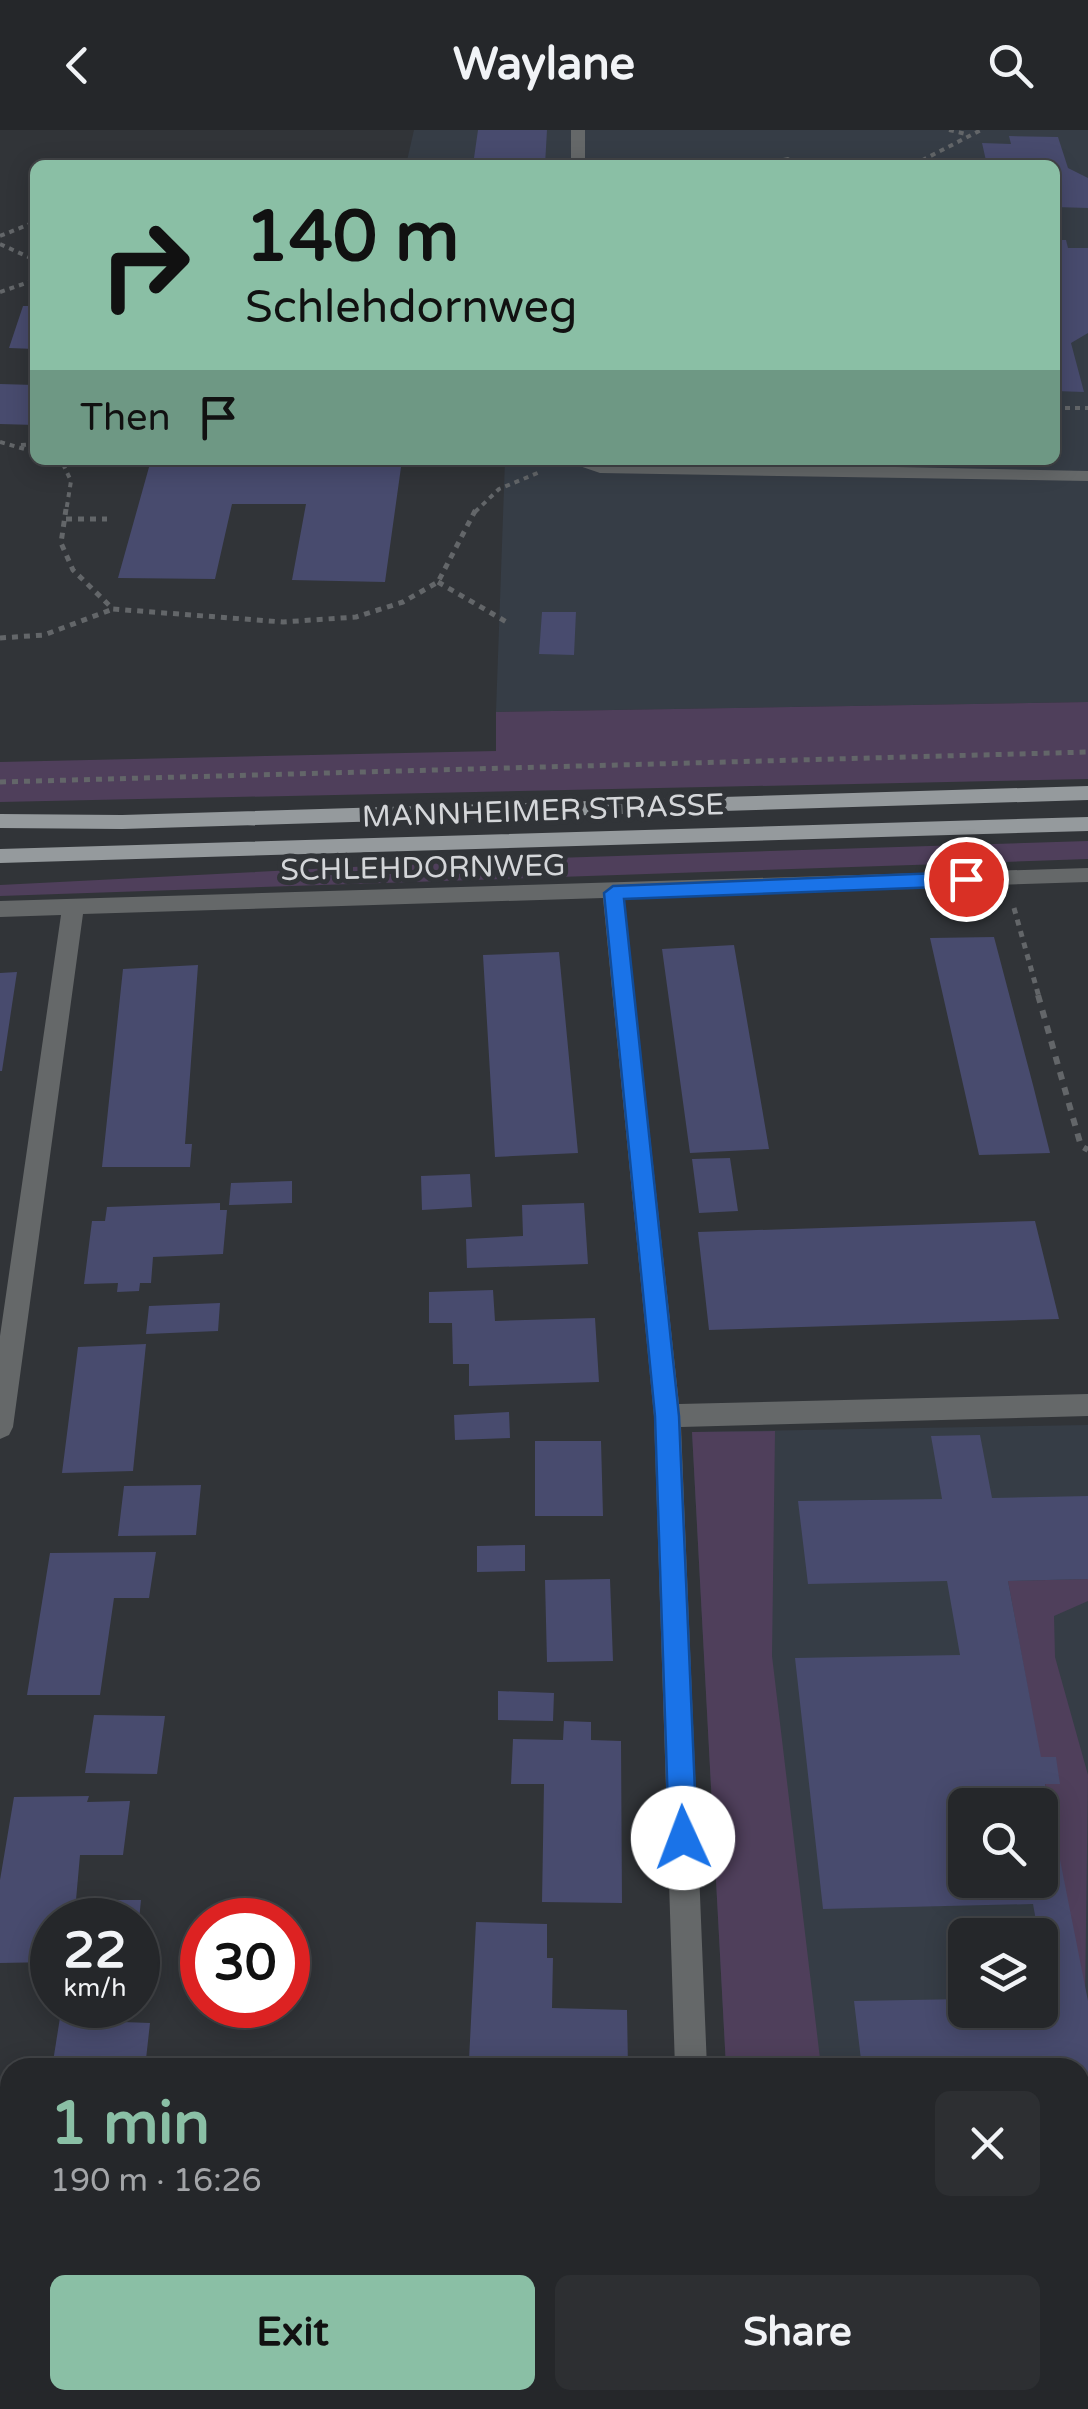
<!DOCTYPE html>
<meta charset="utf-8">
<style>
:root{--surface:#25272a;--page:#2d2f32;--text:#f1f3f6;--muted:#a3a5a8;--line:#424447;--accent:#8abfa5}
body{margin:0;font-family:"Varela Round",sans-serif;background:var(--page);color:var(--text);height:100vh;display:flex;flex-direction:column;font-size:38px;white-space:nowrap}
*{box-sizing:border-box;margin:0}
p{font-size:32px;color:var(--muted)}
.icon{flex:none;width:55px;height:55px;fill:none;stroke:currentColor;stroke-width:2;stroke-linecap:round;stroke-linejoin:round}
.map{position:relative;flex:1;overflow:hidden}
.drawer{position:absolute;left:0px;top:1928px;width:1090px;height:352px;display:flex;flex-direction:column;background:var(--surface);border-radius:30px 30px 0 0;box-shadow:0 5px 25px #0003,0 0 0 2px var(--line)}
.drawer>*{flex:none}
.guide{position:absolute;left:30px;top:30px;width:1030px;height:305px;border-radius:15px;box-shadow:0 5px 25px #0003,0 0 0 2px var(--line);background:#8abfa5;color:#111;overflow:hidden}
.buttons{position:absolute;left:948px;top:1658px;display:grid;gap:20px}
.buttons a{display:grid;place-items:center;width:110px;height:110px;border-radius:15px;background:var(--surface);box-shadow:0 5px 25px #0003,0 0 0 2px var(--line);font-size:50px}
.speed{position:absolute;left:30px;top:1768px;display:flex;gap:20px;font-size:50px;font-weight:700;text-align:center}
.speed>*{display:grid;place-content:center;width:130px;height:130px;border-radius:50%;background:var(--surface);box-shadow:0 5px 25px #0003,0 0 0 2px var(--line);line-height:1}
.speed small{font-size:25px;font-weight:400}
.speed .limit{border:15px solid #d22;background:#fff;color:#111}
.pin{position:absolute;display:grid;place-items:center;width:85px;height:85px;color:#fff;margin:-42px;border:5px solid #fff;border-radius:50%;box-shadow:0 2px 10px #0007}
.me{position:absolute;width:110px;margin:-55px;rotate:358deg;stroke-linejoin:round;filter:drop-shadow(0 0 8px #0008)}
.turn{display:flex;align-items:center;gap:35px;height:210px;padding:0 50px;font-size:45px}
.turn .icon{width:130px;height:130px;stroke-width:2.5}
.turn b{display:block;font-size:70px;line-height:85px}
.then{display:flex;align-items:center;height:95px;padding:0 50px;background:#0003;gap:20px;font-size:38px}
.round{display:grid;place-items:center;flex:none;width:105px;height:105px;border-radius:15px;background:var(--page)}
.summary{display:flex;align-items:center;justify-content:space-between;height:170px;padding:0 50px}
h1{font-size:60px;font-weight:700;line-height:75px;color:var(--accent)}
.button{display:flex;gap:20px;margin-top:auto;padding:20px 50px}
.button a{flex:1;height:115px;border-radius:15px;background:var(--accent);color:#111;font-size:40px;font-weight:700;line-height:115px;text-align:center}
.button a+a{background:var(--page);color:var(--text)}
header{display:flex;justify-content:space-between;align-items:center;height:130px;padding:0 50px;background:var(--surface);font-size:45px;font-weight:700}
.map>svg:first-child{display:block}
</style>
<header><svg class="icon" aria-label="back" viewBox="0 0 24 24"><path d="M15 5l-7 7 7 7"/></svg>Waylane<svg class="icon" aria-label="search" viewBox="0 0 24 24"><circle cx="10" cy="10" r="6"/><path d="M15 15l6 6"/></svg></header>
<div class="map">
<svg width="1088" height="2279" viewBox="0 0 1088 2279">
<rect width="100%" height="100%" fill="#313438"/>
<path fill="#363d46" fill-rule="evenodd" d="M414,0H1088V572L496,582L505,330H1055V35H406Z
M1088,1295V2279H745V2270H1080V1938L726,1937L692,1302ZM965,1675H1040V1750H965ZM965,1805H1040V1880H965Z"/>
<path fill="#4f3f5b" d="M1088,572V649L0,672V632L496,621V582Z
M1088,711V729L0,766V755L490,730Z
M775,1301L772,1526L821,1937H726L692,1302Z
M1088,1449V1471L1054,1486L1055,1527L1088,1645L1085,1871L1008,1451Z
M745,2270H860L861,2279H745Z"/>
<path fill="#484b6e" fill-rule="evenodd" d="M478,0H547L545,35H473Z
M1009,6L1058,7L1068,38L1088,48V78L1055,77V35H987L982,13L1011,14Z
M1055,110H1066L1068,118H1088V203L1071,213L1084,262L1055,261Z
M23,176H35V219L9,218Z
M0,254L35,255V295L0,294Z
M151,330H402L385,452L292,450L306,374H232L215,449L118,448Z
M542,482H576L574,525L539,524Z
M994,807L1033,955L1050,1023L979,1025L930,808Z
M734,815L769,1019L690,1023L662,819Z
M559,822L578,1023L495,1027L483,825Z
M198,835L185,1014H192L190,1037H102L123,839Z
M17,842L2,941H0V843Z
M730,1028L738,1081L699,1083L692,1029Z
M470,1044L472,1077L422,1080L421,1046Z
M292,1051V1073L229,1075L231,1053Z
M220,1073V1080H227L223,1124L153,1127L151,1153H140L139,1161L117,1162L118,1153L84,1154L92,1091H105L107,1077Z
M584,1073L588,1134L467,1138L466,1109L523,1106L522,1075Z
M1035,1091L1059,1189L709,1200L698,1102Z
M493,1160L495,1191L595,1188L599,1252L469,1256V1234H453L452,1193H429V1162Z
M220,1173L218,1201L146,1204L149,1176Z
M146,1214L133,1341L62,1343L78,1217Z
M509,1282L510,1308L455,1310L454,1285Z
M980,1305L992,1368L1088,1366V1449L1008,1451L1041,1627H1056L1058,1641L1060,1654H1045L1088,1871V2090L1080,2056V1938H862L854,1871L965,1869V1880H1040V1868H1050L1033,1774L823,1779L795,1528L960,1525L947,1451L808,1454L798,1371L942,1369L931,1306ZM965,1675H1040V1750H965Z
M535,1311H601L603,1386H535Z
M201,1355L196,1405L118,1406L124,1356Z
M525,1415V1441L477,1442V1416Z
M156,1422L149,1468H114L100,1565H27L50,1423Z
M610,1449L613,1531L547,1532L545,1450Z
M498,1561L554,1563L553,1591L498,1590Z
M94,1585L165,1586L157,1644L85,1643Z
M564,1591L591,1592V1610L621,1611L622,1773L542,1772L544,1654H511L513,1609L563,1610Z
M89,1666L87,1672L130,1671L123,1725H80L76,1770H141L139,1790H52V1832L0,1833V1750L14,1667Z
M476,1792L547,1794V1828H553L552,1878L627,1880L628,1938H539V1931L469,1930Z
M148,1793L142,1840H138V1794Z
M62,1875H125L123,1892L150,1893L145,1938H52Z
M0,1947H10V2158L0,2159Z
M1080,2097H1088V2279H1082L1080,2264Z
M8,2256L10,2270H85L84,2279H4Z"/>
<g fill="none" stroke-linecap="round" stroke-linejoin="round">
<path stroke="#636669" stroke-width="4" stroke-dasharray="5 5" stroke-linecap="butt" d="M949,0L966,4
M913,35L981,0
M0,106L35,92
M0,114L35,130
M0,162L35,150
M1055,278H1088
M0,312L35,322
M21,315L35,314
M54,330L63,334L71,351L66,382
M475,382L499,359L540,342"/>
<path stroke="#636669" stroke-width="5" stroke-dasharray="6 6" stroke-linecap="butt" d="M66,379L61,413L73,440L113,479L283,492L356,487L403,472L438,452L476,379
M66,389H107
M438,452L510,494
M0,508L44,505L113,479
M0,652L1088,622
M1014,778L1039,867"/>
<path stroke="#636669" stroke-width="6" stroke-dasharray="8 8" stroke-linecap="butt" d="M1038,865L1081,1016L1088,1020"/>
<path fill="#656869" fill-rule="evenodd" d="M571,0H585V35H571Z
M788,27L803,35L783,34V28Z
M562,330L1088,341V351L600,343Z
M1088,738V752L624,767L679,1274L1088,1264V1286L681,1297L707,1938H675L654,1286L603,768L83,784L13,1297L9,1305L0,1309V1206L61,785L0,787V771Z
M686,2270H722V2279H686Z"/>
<path fill="#959a9d" fill-rule="evenodd" d="M1088,656V670L122,699L0,698V684L122,685Z
M1088,687V701L0,733V719Z"/>
</g>
<path fill="#1a73e8" stroke="#114b97" stroke-width="2.5" d="M966,742L976,749L966,756L624,769L679,1286L697,1708L693,1717L683,1721L673,1717L669,1708L655,1286L604,763L613,756Z"/>
<g text-anchor="middle" dominant-baseline="central" stroke-width="10" stroke-linejoin="round" paint-order="stroke">
<g font-size="30" fill="#d4d6d9" stroke="#313438">
<text transform="translate(543 681) rotate(-2)">MANNHEIMER STRASSE</text>
<text transform="translate(423 738) rotate(-1)">SCHLEHDORNWEG</text>
</g>
</g>
</svg>
<div class="buttons">
<a><svg class="icon" aria-label="search" viewBox="0 0 24 24"><circle cx="10" cy="10" r="6"/><path d="M15 15l6 6"/></svg></a>
<a><svg class="icon" aria-label="layers" viewBox="0 0 24 24"><path d="M12 4l9 5-9 5-9-5zM3 14l9 5 9-5"/></svg></a>
</div>
<div class="speed"><div>22<small>km/h</small></div><div class="limit">30</div></div>
<div class="pin" style="left:966px;top:749px;background:#d93025"><svg class="icon" aria-label="arrive" viewBox="0 0 24 24"><path d="M6 21V4h12l-3 4 3 4H6"/></svg></div>
<svg class="me" style="left:683px;top:1708px" viewBox="-20 -20 40 40"><circle r="19" fill="#fff"/><path d="M0-13L10 11 0 6-10 11z" fill="#1a73e8"/></svg>
<div class="guide">
<div class="turn"><svg class="icon" aria-label="right" viewBox="0 0 24 24"><path d="M7 20v-9h11M14 6l5 5-5 5"/></svg><div><b>140 m</b>Schlehdornweg</div></div>
<div class="then">Then<svg class="icon" aria-label="arrive" viewBox="0 0 24 24"><path d="M6 21V4h12l-3 4 3 4H6"/></svg></div>
</div>
<section class="drawer">
<div class="summary"><div><h1>1 min</h1><p>190 m · 16:26</p></div><a class="round"><svg class="icon" aria-label="close" viewBox="0 0 24 24"><path d="M6 6l12 12M18 6L6 18"/></svg></a></div>
<div class="button"><a>Exit</a><a>Share</a></div>
</section>
</div>
